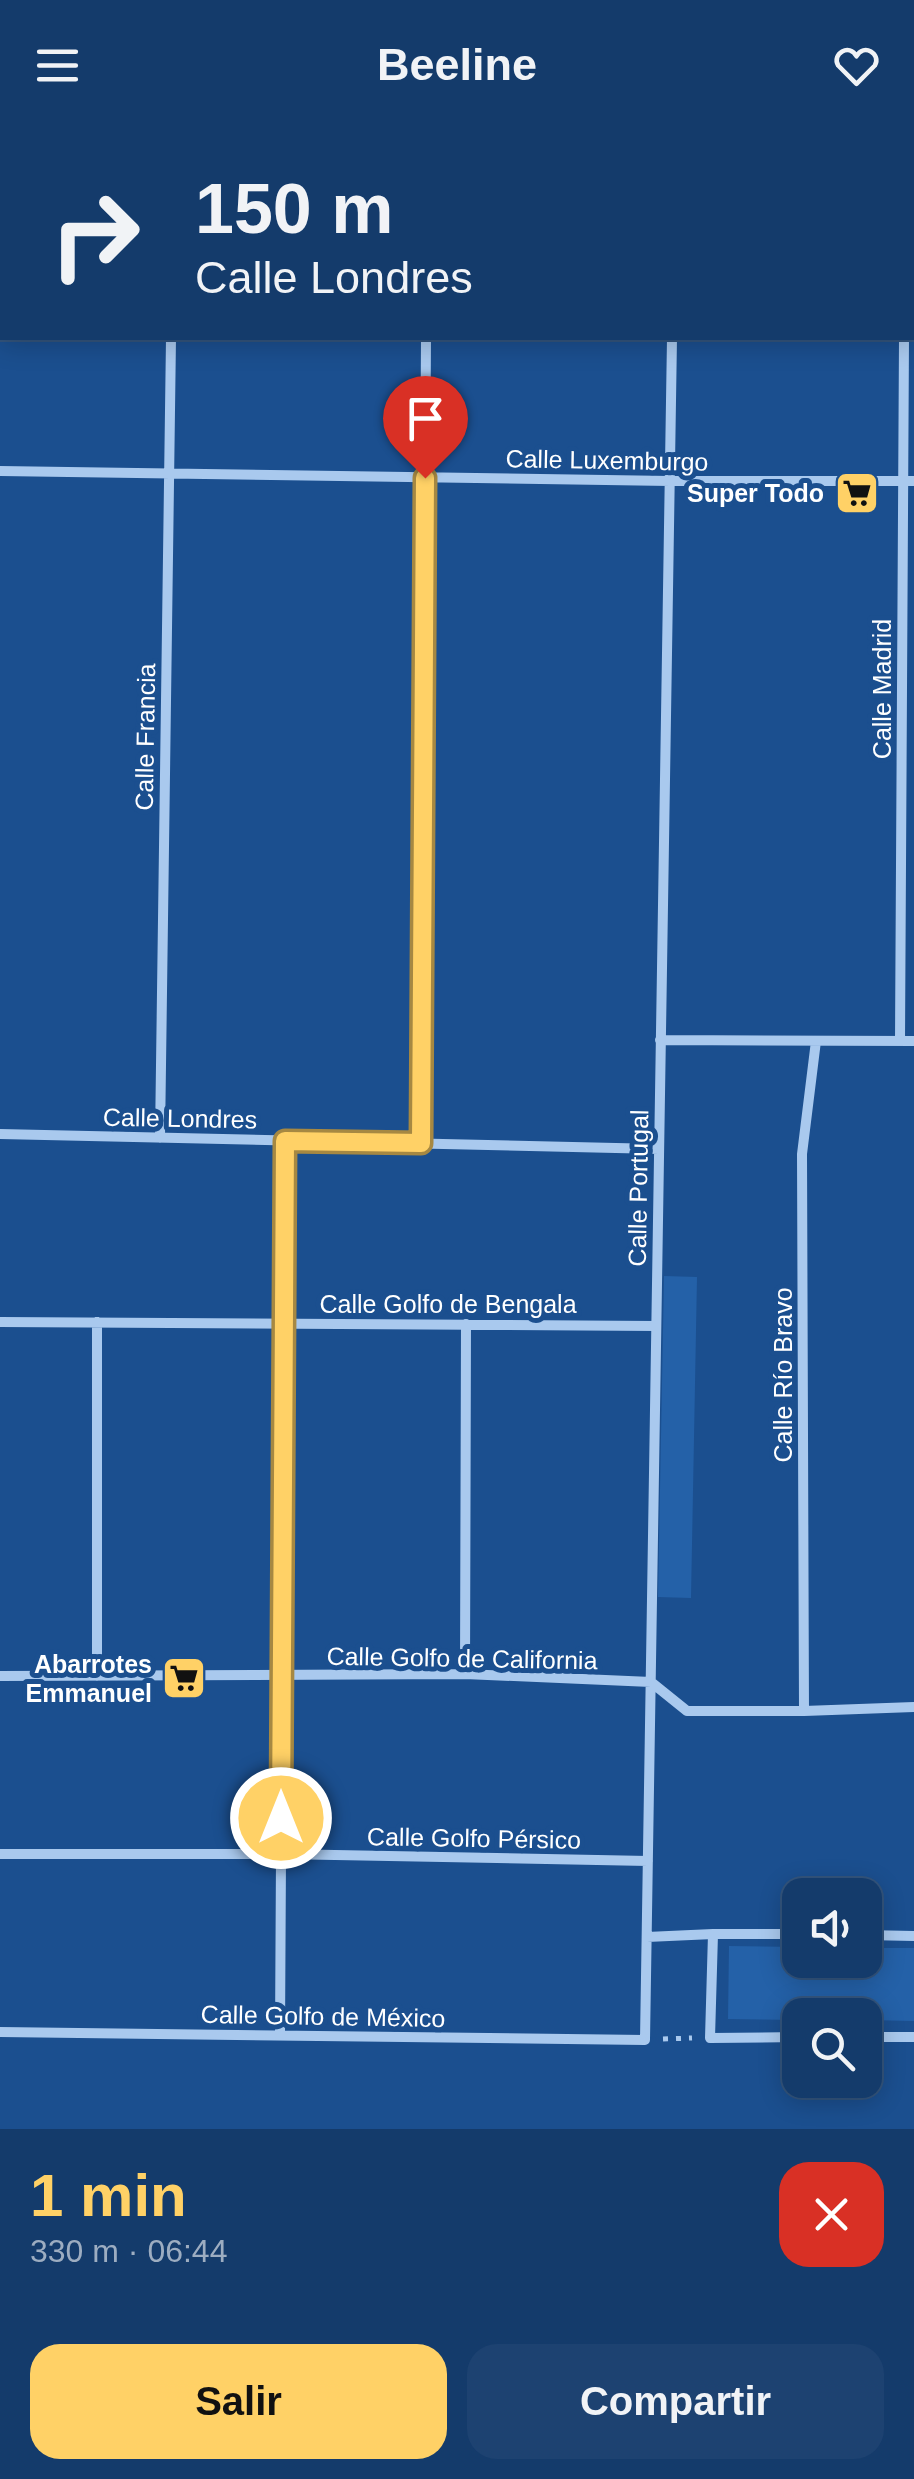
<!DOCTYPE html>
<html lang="es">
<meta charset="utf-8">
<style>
:root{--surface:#143b6b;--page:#1d4271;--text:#f1f3f6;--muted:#9dadc1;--line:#33557e;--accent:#ffd166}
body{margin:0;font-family:Helvetica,sans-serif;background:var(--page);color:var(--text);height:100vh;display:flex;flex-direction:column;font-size:38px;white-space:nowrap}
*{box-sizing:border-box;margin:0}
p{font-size:32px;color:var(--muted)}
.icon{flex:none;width:55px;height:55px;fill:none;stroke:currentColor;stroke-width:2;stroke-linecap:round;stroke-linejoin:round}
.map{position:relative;height:1999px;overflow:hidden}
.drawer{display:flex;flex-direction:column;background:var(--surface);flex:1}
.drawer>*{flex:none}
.hud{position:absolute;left:0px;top:0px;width:915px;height:210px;box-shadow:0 5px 25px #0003,0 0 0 2px var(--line);background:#143b6b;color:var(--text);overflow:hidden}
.buttons{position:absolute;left:782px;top:1748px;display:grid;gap:20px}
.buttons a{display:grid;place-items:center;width:100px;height:100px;border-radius:20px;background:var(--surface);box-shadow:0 5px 25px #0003,0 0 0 2px var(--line);font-size:50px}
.pin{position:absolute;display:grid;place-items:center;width:85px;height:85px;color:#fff;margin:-102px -42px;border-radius:50% 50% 50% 0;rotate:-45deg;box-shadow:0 0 10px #0007}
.pin .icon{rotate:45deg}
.me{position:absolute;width:110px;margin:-55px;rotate:0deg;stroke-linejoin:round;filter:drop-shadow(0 0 8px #0008)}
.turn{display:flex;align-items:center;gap:35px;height:210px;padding:0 30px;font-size:45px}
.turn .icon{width:130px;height:130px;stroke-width:2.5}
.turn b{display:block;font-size:70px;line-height:85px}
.round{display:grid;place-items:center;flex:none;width:105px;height:105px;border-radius:30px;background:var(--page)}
.head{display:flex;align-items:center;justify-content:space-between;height:170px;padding:0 30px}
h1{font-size:60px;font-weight:600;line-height:75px;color:var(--accent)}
.button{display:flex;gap:20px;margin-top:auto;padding:20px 30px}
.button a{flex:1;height:115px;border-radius:30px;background:var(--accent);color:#111;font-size:40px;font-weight:600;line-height:115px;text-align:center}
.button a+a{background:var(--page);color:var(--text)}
header{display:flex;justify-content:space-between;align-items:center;height:130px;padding:0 30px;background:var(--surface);font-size:45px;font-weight:600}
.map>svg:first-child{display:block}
</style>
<header><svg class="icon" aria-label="menu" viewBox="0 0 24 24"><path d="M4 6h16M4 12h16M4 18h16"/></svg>Beeline<svg class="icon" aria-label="heart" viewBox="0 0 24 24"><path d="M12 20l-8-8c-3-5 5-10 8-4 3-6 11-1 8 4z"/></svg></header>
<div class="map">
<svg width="914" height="1999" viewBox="0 0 914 1999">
<rect width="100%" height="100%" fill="#1b4f8f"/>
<path fill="#2461a8" d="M664,1146L697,1147L691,1468L658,1467Z
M729,1816L800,1817V1830H865V1818H914V1891L865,1890V1885H800V1890L728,1889Z"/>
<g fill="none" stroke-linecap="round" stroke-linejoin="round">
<path stroke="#a9c9ee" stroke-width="5" stroke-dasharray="5 8" stroke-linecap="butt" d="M663,1909L692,1908"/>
<path stroke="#a9c9ee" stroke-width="10" d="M173,2V0
M427,2V0
M675,2V0
M905,2V0
M0,341L670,351H914
M660,910L914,911
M900,911L904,208
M0,1004L659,1019
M160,1008L171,208
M421,1013L426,208
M0,1192L656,1196
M465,1544L466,1194
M0,1546L465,1544L651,1552L687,1581H804L914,1577
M97,1546V1192
M804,1581L802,1024L816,911
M0,1724H281L648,1731
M713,1804L710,1908L800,1907
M865,1805L914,1806
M647,1807L713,1804H800
M0,1902L645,1910L672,208
M280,1905L285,1011
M865,1907H914"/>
</g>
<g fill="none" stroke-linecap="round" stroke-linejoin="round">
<g stroke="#a68842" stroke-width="25">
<path id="route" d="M281,1688L285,1011L421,1013L425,348"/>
</g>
<use href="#route" stroke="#ffd166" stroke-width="18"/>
</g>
<defs>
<g id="supermarket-square" transform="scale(2.25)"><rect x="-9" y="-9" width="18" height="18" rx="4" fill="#ffd166" stroke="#1b4f8f"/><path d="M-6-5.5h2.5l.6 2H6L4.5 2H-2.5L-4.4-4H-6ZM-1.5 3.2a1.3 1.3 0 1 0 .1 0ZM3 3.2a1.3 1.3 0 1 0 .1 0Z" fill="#111"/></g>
</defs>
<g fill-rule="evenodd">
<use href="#supermarket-square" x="857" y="363"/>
<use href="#supermarket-square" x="184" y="1548"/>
</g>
<g text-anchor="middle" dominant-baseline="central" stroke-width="10" stroke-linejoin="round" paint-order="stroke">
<g font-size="25" fill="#fff" stroke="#1b4f8f">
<text transform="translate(607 330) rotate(1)">Calle Luxemburgo</text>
<text transform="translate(882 559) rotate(-90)">Calle Madrid</text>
<text transform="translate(145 607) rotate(-89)">Calle Francia</text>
<text transform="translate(180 988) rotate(1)">Calle Londres</text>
<text transform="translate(638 1058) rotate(-89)">Calle Portugal</text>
<text x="448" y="1174">Calle Golfo de Bengala</text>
<text transform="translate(783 1245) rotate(-90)">Calle Río Bravo</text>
<text transform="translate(462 1528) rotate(1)">Calle Golfo de California</text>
<text transform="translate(474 1708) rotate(1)">Calle Golfo Pérsico</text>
<text transform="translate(323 1886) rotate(1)">Calle Golfo de México</text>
</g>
<g font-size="25" font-weight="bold" fill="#fff" stroke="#1b4f8f" text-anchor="end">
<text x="824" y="363">Super Todo</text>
<text x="152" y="1534">Abarrotes<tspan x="152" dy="29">Emmanuel</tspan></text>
</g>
</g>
</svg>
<div class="buttons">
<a><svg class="icon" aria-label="sound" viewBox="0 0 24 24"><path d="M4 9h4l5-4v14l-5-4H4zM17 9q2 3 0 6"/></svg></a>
<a><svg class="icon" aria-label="search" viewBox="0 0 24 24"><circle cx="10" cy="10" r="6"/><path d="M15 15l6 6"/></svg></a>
</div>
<div class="pin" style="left:425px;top:348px;background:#d93025"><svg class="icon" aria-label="arrive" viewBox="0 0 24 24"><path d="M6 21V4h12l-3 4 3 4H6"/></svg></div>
<svg class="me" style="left:281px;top:1688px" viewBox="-20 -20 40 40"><circle r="17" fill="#ffd166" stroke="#fff" stroke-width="3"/><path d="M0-11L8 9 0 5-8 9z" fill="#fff"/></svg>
<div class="hud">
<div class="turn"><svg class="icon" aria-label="right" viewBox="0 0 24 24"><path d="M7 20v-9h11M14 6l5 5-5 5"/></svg><div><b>150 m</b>Calle Londres</div></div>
</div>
</div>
<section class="drawer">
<div class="head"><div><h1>1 min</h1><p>330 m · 06:44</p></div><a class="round" style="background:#d93025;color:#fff"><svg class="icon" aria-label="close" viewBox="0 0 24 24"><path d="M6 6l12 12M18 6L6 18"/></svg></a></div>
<div class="button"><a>Salir</a><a>Compartir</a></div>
</section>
